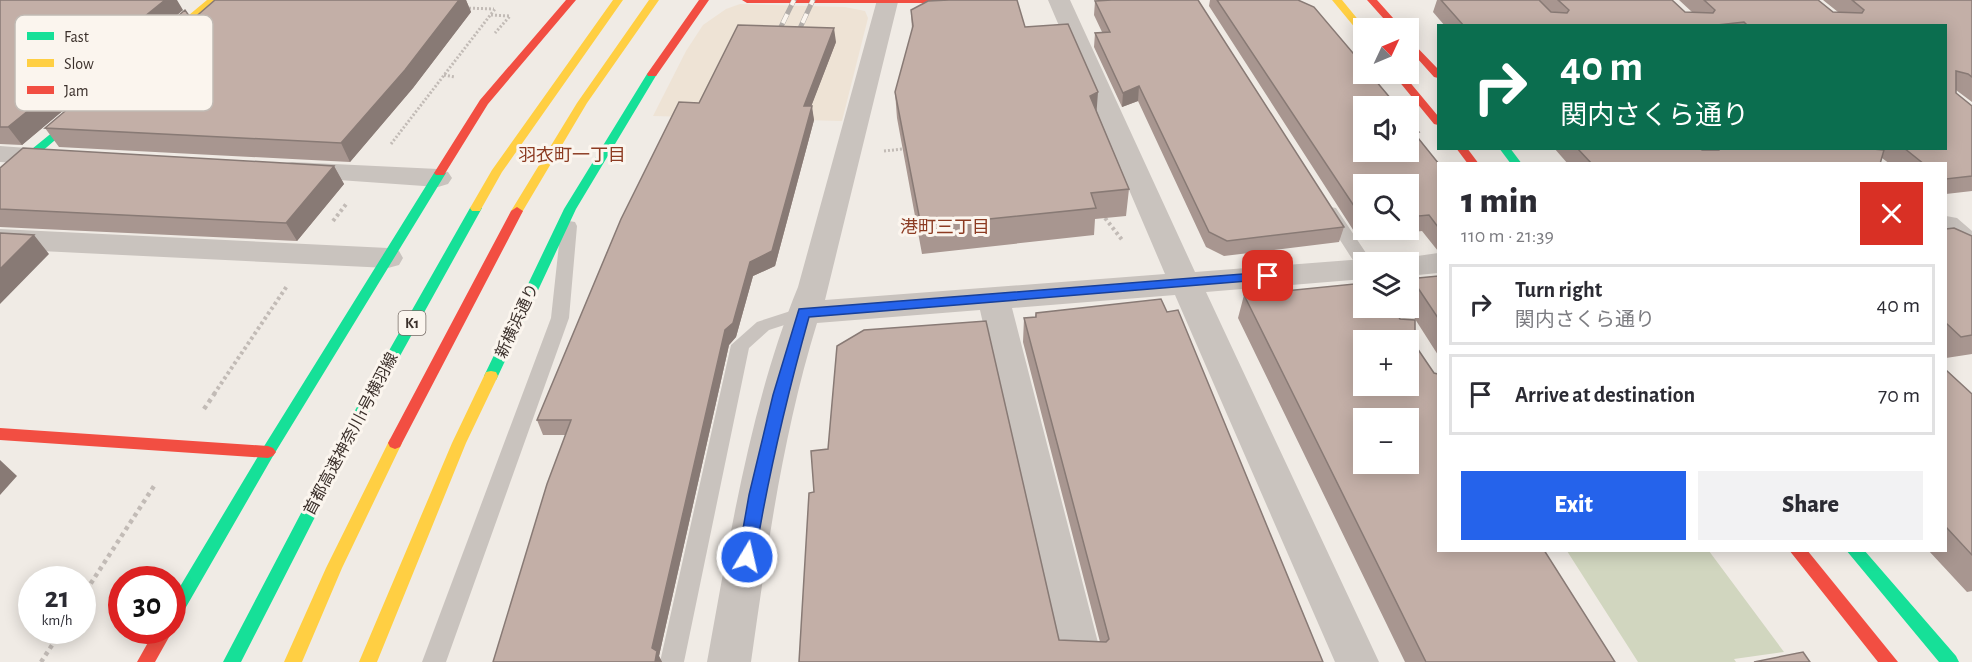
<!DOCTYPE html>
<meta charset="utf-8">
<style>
:root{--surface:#fff;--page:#f2f2f3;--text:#2b2b33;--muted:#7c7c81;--line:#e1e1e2;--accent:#2563eb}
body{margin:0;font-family:"Alegreya Sans","Noto Sans JP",sans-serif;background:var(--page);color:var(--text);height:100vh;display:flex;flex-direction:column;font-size:22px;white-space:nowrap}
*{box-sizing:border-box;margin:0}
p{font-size:20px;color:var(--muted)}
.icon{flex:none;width:33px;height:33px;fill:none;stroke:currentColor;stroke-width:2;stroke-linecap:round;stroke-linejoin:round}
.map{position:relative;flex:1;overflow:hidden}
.details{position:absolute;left:1437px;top:162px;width:510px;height:390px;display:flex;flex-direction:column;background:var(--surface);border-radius:0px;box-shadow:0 3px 15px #0003}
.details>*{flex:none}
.guide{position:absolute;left:1437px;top:24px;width:510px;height:126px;border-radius:0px;box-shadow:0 3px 15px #0003;background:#0b6e4f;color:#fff;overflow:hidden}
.needle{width:39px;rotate:46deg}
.fabs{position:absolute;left:1353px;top:18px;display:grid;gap:12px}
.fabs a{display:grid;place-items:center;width:66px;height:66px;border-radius:0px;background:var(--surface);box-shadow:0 3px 15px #0003;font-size:30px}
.speed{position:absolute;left:18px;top:566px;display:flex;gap:12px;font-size:30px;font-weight:700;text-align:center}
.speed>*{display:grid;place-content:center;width:78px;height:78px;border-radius:50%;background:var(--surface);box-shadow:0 3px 15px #0003;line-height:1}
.speed small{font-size:15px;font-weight:400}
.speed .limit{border:9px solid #d22;background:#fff;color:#111}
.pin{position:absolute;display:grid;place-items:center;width:51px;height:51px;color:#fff;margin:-26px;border-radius:12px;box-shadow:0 3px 9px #0006}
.me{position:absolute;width:66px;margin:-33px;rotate:9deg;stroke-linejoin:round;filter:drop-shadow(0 0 4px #0008)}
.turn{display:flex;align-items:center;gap:21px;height:126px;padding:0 24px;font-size:27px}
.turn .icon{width:78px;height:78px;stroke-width:2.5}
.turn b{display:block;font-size:42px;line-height:51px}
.round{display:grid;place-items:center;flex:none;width:63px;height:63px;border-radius:0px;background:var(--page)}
.headline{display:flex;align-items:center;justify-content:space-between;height:102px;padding:0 24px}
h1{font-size:36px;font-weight:800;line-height:45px}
.cta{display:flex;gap:12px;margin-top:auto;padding:12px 24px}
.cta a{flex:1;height:69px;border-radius:0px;background:var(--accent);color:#fff;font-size:24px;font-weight:800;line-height:69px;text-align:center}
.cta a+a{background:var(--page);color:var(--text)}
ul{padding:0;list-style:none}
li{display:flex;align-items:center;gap:18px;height:81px;margin:0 12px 9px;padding:0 12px;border:3px solid var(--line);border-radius:0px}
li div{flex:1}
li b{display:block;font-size:22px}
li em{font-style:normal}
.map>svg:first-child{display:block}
</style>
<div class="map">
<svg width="1972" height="662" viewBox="0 0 1972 662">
<rect width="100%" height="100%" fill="#f0ebe5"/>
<path fill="#d1d6bf" d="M1567,551H1709L1784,652L1734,659L1736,662H1638Z"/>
<path fill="#eee3d5" d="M740,4L845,7L865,11L868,18L842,121L653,116L686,51L703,25L726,9Z"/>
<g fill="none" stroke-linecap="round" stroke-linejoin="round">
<path stroke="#c2bbb6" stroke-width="3" stroke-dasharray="2 2" stroke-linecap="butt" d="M465,8L494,9
M491,15L510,16L495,33
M444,75L455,77
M391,144L495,9
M884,151L903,149"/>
<path stroke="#c2bbb6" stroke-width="4" stroke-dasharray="3 3" stroke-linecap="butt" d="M1105,218L1123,241
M333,221L347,203
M214,394L287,286"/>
<path stroke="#c2bbb6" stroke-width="4.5" stroke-dasharray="4 4" stroke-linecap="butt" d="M204,409L215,393
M82,597L156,483
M41,662L62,630"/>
<path fill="#c9c3be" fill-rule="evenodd" d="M1330,207L1336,208L1372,262H1364V269L1358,268L1322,212Z
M569,221L575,222L577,226L569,318L446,662H422L551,318L561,226L563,222Z
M803,307L809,309L812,313L809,317L769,330L749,348L684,662H660L731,345L757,322Z"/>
<path fill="#c9c3be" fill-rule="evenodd" d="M877,0H897L898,2L825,300L1165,274L1048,0H1070L1195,272L1364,259L1375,262H1364V279L1206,292L1379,662H1335L1175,295L1012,308L1103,662H1059L980,310L817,323C783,433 767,549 751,662H707C730,537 750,405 798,287Z
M0,146L68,151L72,157L68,163L58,165L0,162Z
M292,162L438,169L448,172L452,178L448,184L438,187L282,176L278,170L282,164Z
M1946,216L1957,218L1972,231V256L1961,253L1946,240Z
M0,229L388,248L399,251L403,258L399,265L388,268L0,249Z
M1438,253V273L1408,276V262H1395L1397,259Z"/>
<path fill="#16e098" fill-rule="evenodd" d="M652,71L657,74L576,209L498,376L496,380H486L484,376L564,209L647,74Z
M86,105L90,106V110L4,184L0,185V175Z
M1499,148H1510L1522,164H1511Z
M440,170L446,173L273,456L178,621L172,623V600L263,448L434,173Z
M476,204L482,208L365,419L241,662H223L353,414L470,208Z
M1846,550H1864L1956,656L1959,662H1939Z"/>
<path fill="#ffcf43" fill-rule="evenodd" d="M207,0H218L161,49H153V45Z
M613,0H623L502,172L480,211H472L470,208L492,170Z
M649,0H659L587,103L521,214H513L511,211L577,103Z
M1332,0H1342L1365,28H1364V36L1361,35Z
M491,371L496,372L498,376L466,443L377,662H359L452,443L484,376L486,372Z
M395,437L400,439L402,443L342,568L302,662H284L326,568L390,439Z"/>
<path fill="#f24e42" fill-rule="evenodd" d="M566,0H576L488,104L444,175H436L434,173L480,100Z
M699,0H709L656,76H648L647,74Z
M742,0H989L984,3H747Z
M1367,0H1377L1402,28H1392Z
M1408,38L1438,69V78L1434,77L1408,48Z
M1393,74H1403L1438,116V125L1434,124Z
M1456,148H1467L1479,164H1468Z
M517,207L523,211L402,443L400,447L395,449L390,447L388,443L511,211Z
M0,428L268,446L273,448L276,452L273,456L268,458L0,440Z
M1789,550H1807L1898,662H1878Z
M155,630H173L155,662H137Z"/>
<g stroke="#b1aca8" stroke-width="5">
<path id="rail" d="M774,41L794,0
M794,41L813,0"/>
</g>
<use href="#rail" stroke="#fbf5ee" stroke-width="4" stroke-dasharray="10" stroke-linecap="butt"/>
</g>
<path fill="#a89690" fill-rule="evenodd" d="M0,0L183,10L22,145L0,144Z
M215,0H466L471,12L413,88L350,162L59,147L45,128L192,20Z
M1210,0H1298L1419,132L1417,136L1438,164V251L1422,231L1359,239L1209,6ZM1364,184H1408V230H1364Z
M1437,0H1672L1685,12H1692L1679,0H1818L1833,12H1838L1823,0H1972V102L1956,90V93L1972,106V191L1946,194V164H1890L1882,158L1880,164H1568L1554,148H1946V26H1445L1433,12Z
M1095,1L1344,227L1339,242L1224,256L1206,247L1138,101L1122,107L1094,47L1095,33L1102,32L1094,15Z
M911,10L1025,27L1097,112L1129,189L1126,216L1095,219L1094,235L922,254L897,118L895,92L912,30Z
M836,42L811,106L814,120L775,266L753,276L736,337L729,345L659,656L662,662H493L566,435H543L537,420L699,103Z
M334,166L344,184L297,241L0,227V168Z
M1946,229L1972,236V354L1946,358Z
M1438,276V355L1408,308V279Z
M1244,295L1415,345L1438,550L1615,662H1405L1238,318Z
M1036,313L1323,662L1100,642L1023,342L1024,318L1035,317Z
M1946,370L1972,394V591L1967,592L1928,550H1946Z"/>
<path fill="#887a75" d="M165,0H177L183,10L22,145L8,127Z
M459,0H466L471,12L413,88L350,162L341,143Z
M834,28L836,42L806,120L804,106Z
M1139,86L1138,101L1122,107L1123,93Z
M1098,92L1096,119L1090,96Z
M812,106L814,120L775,266L753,276L736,337L729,345L659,656L662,662H655L652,648L725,330L750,262Z
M334,166L344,184L297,241L286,223Z
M34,235L49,254L0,304V269Z
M0,460L17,476L0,495Z"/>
<path fill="#c3afa7" stroke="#887a75" stroke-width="1.5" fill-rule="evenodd" d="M0,0H165L8,127H0Z
M215,0H459L405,70L341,143L45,128L185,10L192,20Z
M949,0H1017L1025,27L1068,24L1098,92L1090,96L1129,189L1091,193L1096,208L921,226L895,92L913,26L911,10L928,1Z
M1112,0H1198L1344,227L1227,241L1209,232L1139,86L1123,93L1095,33L1110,32L1095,1Z
M1217,0H1298L1314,7L1364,66V74H1370L1397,106H1364V152H1408V120L1419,132L1414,133L1439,164L1438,227L1429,215L1408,217V184H1364V221Z
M1441,0H1539L1551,12L1567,13L1569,10L1558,0H1672L1685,12L1713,13L1715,10L1704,0H1818L1833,12L1862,13L1864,10L1852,0H1972V77L1968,74L1956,71V93L1972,106V176L1946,179V164H1924L1904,148H1946V26H1748L1744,22L1708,26H1464Z
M738,25L834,28L804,106H812L772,251L750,262L733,323L725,330L652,648L657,651L655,662H493L547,484L571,420H537L621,219L679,102L699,103Z
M23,148L334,166L286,223L0,209V168Z
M1577,148H1701L1702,150H1719L1720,148H1861L1884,150L1880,164H1592Z
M1954,228L1972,236V335L1961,337L1946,323V229Z
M0,233L34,235L0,269Z
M1438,276V318L1416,285L1408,284V279Z
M1364,283V308H1393L1400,319L1415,320V345L1434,373L1438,374V550H1544L1615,662H1426L1244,295ZM1364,340H1408V386H1364ZM1364,418H1408V464H1364Z
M1161,299L1167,312L1178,310L1323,662H799L809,493L814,492L811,451L828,449L837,346L864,330L986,321L1059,640L1106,642L1109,639L1024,318L1036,317V313Z
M1946,370L1972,394V555L1946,527Z
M1803,652L1810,662H1754Z"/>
<path fill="#2563eb" stroke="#184099" stroke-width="1.5" d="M1268,272L1275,276L1273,279L809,317C787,396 768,476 755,557L752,562L747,564L741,562L738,557L749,495L773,395L799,309Z"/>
<g text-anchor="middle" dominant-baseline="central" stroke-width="6" stroke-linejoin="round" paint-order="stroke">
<rect fill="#fbf5ee" stroke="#756b66" stroke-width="1.5" x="398.5" y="311" width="27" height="24" rx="4.5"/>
<g font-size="15" font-weight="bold" fill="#3b302b">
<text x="412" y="323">K1</text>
</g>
<g font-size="16" fill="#3b302b" stroke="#fbf5ee">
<text transform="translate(517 321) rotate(-65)">新横浜通り</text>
<text transform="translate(351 434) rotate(-62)">首都高速神奈川1号横羽線</text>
</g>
<g font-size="18" fill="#8c3b22" stroke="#fbf5ee">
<text x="572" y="156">羽衣町一丁目</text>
<text x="945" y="228">港町三丁目</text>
</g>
</g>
<rect x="15" y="15" width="198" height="96" rx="9" fill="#fbf5ee" stroke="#c1bab4" stroke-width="1.5"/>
<rect x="27" y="32" width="27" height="8" fill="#16e098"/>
<rect x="27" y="59" width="27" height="8" fill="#ffcf43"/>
<rect x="27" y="86" width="27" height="8" fill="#f24e42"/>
<g font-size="16" fill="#3b302b">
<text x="64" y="42">Fast</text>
<text x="64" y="69">Slow</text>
<text x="64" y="96">Jam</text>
</g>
</svg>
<div class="fabs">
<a><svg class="needle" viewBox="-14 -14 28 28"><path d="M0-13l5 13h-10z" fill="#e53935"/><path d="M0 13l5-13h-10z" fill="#7c7c81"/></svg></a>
<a><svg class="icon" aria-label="sound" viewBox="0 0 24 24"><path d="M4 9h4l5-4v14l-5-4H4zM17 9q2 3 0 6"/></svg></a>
<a><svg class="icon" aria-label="search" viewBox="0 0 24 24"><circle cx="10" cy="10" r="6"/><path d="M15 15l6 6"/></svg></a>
<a><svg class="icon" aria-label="layers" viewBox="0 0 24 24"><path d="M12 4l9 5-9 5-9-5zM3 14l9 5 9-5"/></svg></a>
<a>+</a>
<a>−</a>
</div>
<div class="speed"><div>21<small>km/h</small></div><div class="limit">30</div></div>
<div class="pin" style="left:1268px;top:276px;background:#d93025"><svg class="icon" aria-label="arrive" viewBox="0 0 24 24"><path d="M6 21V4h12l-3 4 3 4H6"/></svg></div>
<svg class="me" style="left:747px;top:557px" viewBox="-20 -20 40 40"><circle r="17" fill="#2563eb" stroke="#fff" stroke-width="3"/><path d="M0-11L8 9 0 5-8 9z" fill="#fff"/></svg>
<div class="guide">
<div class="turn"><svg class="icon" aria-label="right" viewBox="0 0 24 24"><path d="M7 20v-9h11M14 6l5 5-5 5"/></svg><div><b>40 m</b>関内さくら通り</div></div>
</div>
<section class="details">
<div class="headline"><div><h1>1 min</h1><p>110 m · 21:39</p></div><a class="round" style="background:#d93025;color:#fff"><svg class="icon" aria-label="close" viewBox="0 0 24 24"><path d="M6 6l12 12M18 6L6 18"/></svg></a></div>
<ul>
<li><svg class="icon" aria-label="right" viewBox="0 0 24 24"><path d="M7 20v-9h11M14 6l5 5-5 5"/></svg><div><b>Turn right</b><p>関内さくら通り</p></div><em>40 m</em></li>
<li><svg class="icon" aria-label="arrive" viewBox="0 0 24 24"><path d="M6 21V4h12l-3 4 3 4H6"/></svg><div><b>Arrive at destination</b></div><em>70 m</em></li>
</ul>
<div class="cta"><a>Exit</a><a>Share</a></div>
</section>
</div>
